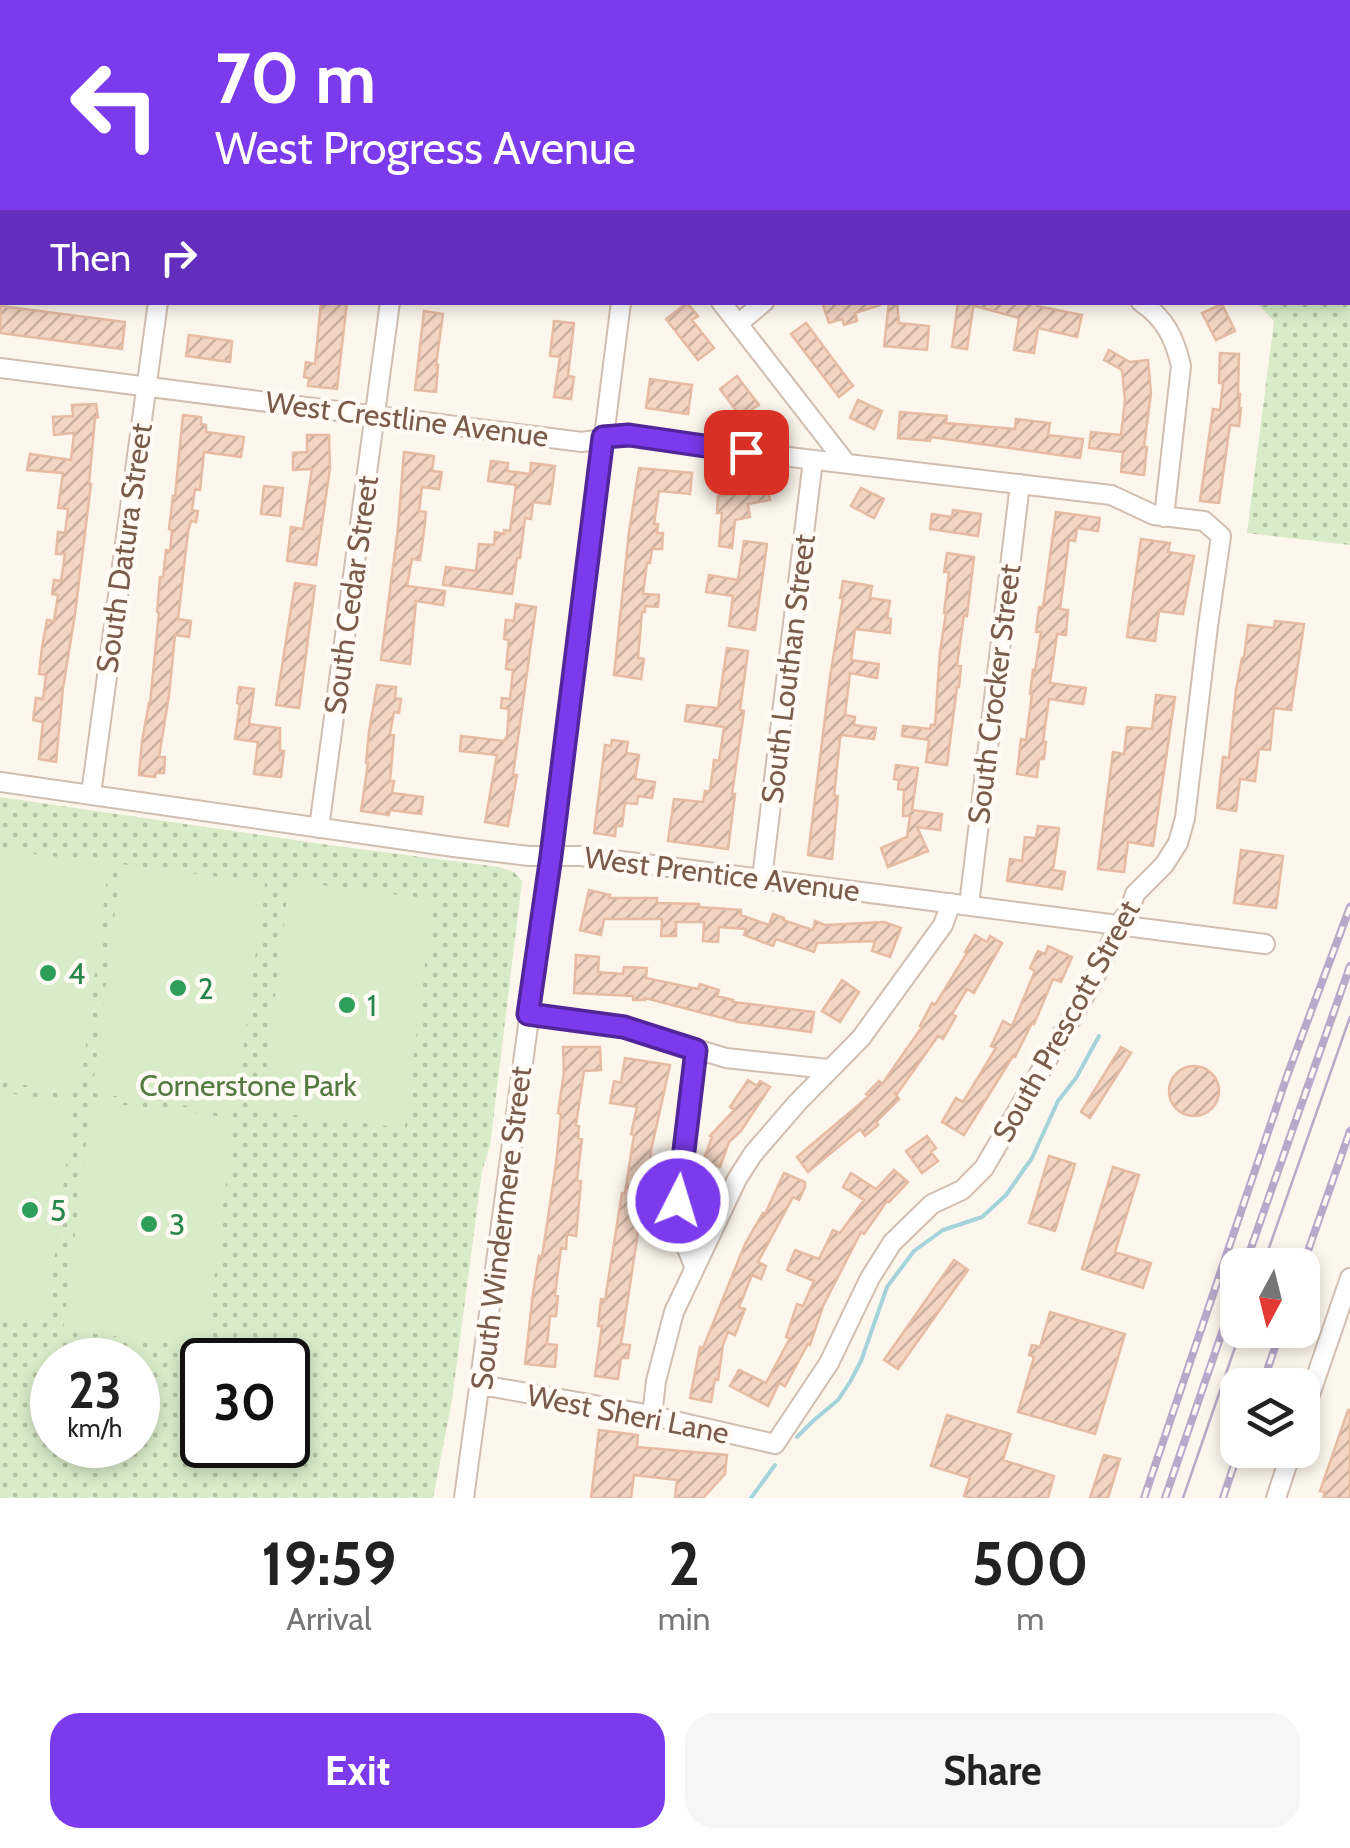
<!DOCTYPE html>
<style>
:root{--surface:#fff;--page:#f6f6f6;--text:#222;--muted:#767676;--accent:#7c3aed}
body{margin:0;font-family:Cabin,sans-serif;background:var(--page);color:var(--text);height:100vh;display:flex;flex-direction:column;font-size:38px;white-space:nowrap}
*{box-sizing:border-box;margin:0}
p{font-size:32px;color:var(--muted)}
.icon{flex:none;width:55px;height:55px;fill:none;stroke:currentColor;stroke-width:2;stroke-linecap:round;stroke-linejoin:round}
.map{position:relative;height:1498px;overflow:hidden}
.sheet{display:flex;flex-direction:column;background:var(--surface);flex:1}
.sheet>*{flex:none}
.banner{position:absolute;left:0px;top:0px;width:1350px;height:305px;box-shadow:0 5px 15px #0003;background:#7c3aed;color:#fff;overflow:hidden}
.needle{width:65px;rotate:187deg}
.fabs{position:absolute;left:1220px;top:1248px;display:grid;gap:20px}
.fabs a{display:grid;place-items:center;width:100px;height:100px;border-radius:20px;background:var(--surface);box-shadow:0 5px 15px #0003;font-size:50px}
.speed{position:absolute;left:30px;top:1338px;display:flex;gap:20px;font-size:50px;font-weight:700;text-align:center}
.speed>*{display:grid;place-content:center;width:130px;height:130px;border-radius:50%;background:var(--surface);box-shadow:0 5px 15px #0003;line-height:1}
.speed small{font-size:25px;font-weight:400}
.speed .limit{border:5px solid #111;border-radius:15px;background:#fff;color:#111}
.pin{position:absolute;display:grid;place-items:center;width:85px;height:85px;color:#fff;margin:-42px;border-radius:20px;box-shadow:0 5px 15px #0006}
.me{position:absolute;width:110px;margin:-55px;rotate:5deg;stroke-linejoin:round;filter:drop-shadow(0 0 8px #0008)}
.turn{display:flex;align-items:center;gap:35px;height:210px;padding:0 50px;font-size:45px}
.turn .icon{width:130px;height:130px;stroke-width:2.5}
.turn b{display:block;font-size:70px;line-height:85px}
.then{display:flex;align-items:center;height:95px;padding:0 50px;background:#0003;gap:20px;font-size:38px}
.eta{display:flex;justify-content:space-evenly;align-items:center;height:170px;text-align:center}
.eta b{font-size:60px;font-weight:700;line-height:70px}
.action{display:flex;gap:20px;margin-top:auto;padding:20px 50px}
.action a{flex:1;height:115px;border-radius:30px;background:var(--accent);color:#fff;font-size:40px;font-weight:700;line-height:115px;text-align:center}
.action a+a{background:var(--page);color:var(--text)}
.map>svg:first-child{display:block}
</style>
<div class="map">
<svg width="1350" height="1498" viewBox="0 0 1350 1498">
<defs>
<pattern id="grass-dots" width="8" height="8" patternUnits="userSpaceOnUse" patternTransform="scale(2.5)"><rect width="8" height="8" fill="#d8ecc9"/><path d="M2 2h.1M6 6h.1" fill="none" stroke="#b4c2a5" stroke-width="1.8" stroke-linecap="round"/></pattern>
<pattern id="building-hatch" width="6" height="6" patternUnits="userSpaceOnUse" patternTransform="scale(2.5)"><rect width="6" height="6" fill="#f3d5c3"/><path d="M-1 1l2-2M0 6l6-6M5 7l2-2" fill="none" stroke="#cab0a1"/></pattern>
</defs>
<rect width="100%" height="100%" fill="#fdf6ec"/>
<path fill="url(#grass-dots)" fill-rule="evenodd" d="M1348,95H1350V545L1247,533L1274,321L1257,303L1348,302Z
M0,797L329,845L499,867L514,872L522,881L490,1146L482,1171L452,1400L433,1498H0ZM52,1360H138V1445H52ZM202,1360H288V1445H202Z"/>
<path fill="#d8ecc9" d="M0,850L109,863L80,1092L0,1082Z
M121,864L265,883L235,1112L92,1093Z
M289,881L433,899L405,1128L261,1111Z
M0,1092L74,1102L46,1323L0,1318Z
M91,1101L234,1118L206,1347L63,1330Z"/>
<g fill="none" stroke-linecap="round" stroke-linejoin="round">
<path stroke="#a5d3da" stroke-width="4" d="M1348,174H1350
M797,1437L813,1421L838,1400L850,1382L861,1361L887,1287L914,1251L943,1230L982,1217L1006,1195L1032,1158L1058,1101L1076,1078L1099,1036
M751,1498L775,1465"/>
</g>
<path fill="url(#building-hatch)" stroke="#e6bba3" stroke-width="2.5" d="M321,302H347L337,389L308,386L309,378L304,377L306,362L315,364Z
M822,302H879L880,305L855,313L857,321L844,325L842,319L829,323Z
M889,302H897L899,323L929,326L927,350L884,346Z
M958,302H974L967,349L952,347Z
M975,302H1038L1037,306L1082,315L1077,337L1038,328L1034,353L1014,350L1019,318L975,306Z
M687,303L698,316L692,320L714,348L698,360L666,319Z
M1222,304L1235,331L1216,340L1202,313Z
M1,306L125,322L122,349L0,333Z
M424,311L443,314L436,365H438L436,392L415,390Z
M554,321L574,323L568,376L574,377L571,399L554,397L560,357L550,356Z
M806,323L853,386L839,397L791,334Z
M189,335L232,341L230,362L186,356Z
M1109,350L1130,362L1148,360L1151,393L1144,447H1147L1144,475L1121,472L1123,452L1089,448L1091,432L1121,435L1125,400L1122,370L1104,360Z
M1220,353L1239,354L1238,394H1240L1239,408H1241L1239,426L1230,425L1219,503L1200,501L1213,409L1220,410L1223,383H1219Z
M737,376L759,405L751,410L760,422L750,429L720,389Z
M650,379L692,385L688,414L646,408Z
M858,400L882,411L874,429L850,418Z
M96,404L98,417L95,418L89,484H91L75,614L63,688L56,762L39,759L43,722L33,720L36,698L43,699L46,675L39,674L42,647L47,620L54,621L58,595L52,594L54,580L61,581L65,554H56L58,532L65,533L68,509L58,508L63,473L27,470L30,454L71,460L74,433L54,435L53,417L73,416L72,405Z
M900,412L947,416L946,423L1015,429L1016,419L1050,423L1048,435L1083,439L1080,458L931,437L930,441L898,438Z
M183,415L201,417V424L206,425V432L244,437L241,457L204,452L200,490L195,489L192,510L198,511L196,522L191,521L188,532L178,619L191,621L189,637L175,635L169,695L159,757H165L164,773H156L155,777L139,775L142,741L149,703H150L159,613L157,612L160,577H163L166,550L170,551L172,530L169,529L173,496H175Z
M307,435H329L330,468L316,565L287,561L291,527L303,529L312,469L293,470V453L307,452Z
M404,452L434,456L432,471L442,472L439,489L422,487L419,511L426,512L424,531L420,560L412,559L407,586L445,591L443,605L416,601L410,664L381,660L398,528Z
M491,461L508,463L507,471L530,474L531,463L555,466L550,504L533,502L531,519L525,518L520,558H517L512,594L443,585L446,567L476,571L479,544L494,545L495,532L504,534V530L510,531L516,485L488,481Z
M639,468L692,473L690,494L659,491L654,524H658L657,533H663L662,549H652L650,563H647L643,594L659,595L658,607L645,606V612H642L638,658L644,659L641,679L614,675L629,532Z
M766,480L770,500L748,504L750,517L735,520L732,548L719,546L722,513H717L718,496L744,493L742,484Z
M264,486L283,488L280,516L261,514Z
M861,488L884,499L874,518L851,506Z
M953,510L981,514L978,536L930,529L932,514L952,517Z
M1056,512L1100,518L1098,531L1077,528L1075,541L1069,540L1060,609L1068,610L1066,635L1057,634L1050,683L1086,688L1083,704L1049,699L1043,741L1046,742L1044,759H1039L1037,777L1017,774L1021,739L1026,740L1032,694H1030L1033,670L1035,671L1041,632H1036L1039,607H1043Z
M1141,539L1170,543L1168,552L1194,556L1183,614L1159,611L1155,641L1127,637Z
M744,541L767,544L755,630L729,626L733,596L706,592L709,575L738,580Z
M947,553L974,557L967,616L964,615L957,665L961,666L959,687H957L947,765L926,762L929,740L902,736L903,726L930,729L931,725H935L940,652L946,613H944L949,572H944Z
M843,581L872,586L870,598L890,601L887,618L891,619L890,633L855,629L851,660L879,664L877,678L850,673L845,715L855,717L854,725L876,728L874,739L842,735L840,738L834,796H838L832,859L808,855L830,677L843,598H840Z
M295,583L315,586L299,708L276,705Z
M516,604L536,607L513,775H517L508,826L485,822L497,755L460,751L461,736L504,741L507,736L509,709L501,708L502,698L510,699L513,670L506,669L509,640L504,639L506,620L514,621Z
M1275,621L1304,624L1291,710L1274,708L1270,750L1259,749L1255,781L1240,779L1236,811L1217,808L1223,757L1229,758L1236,690L1242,658H1244L1248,625L1274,628Z
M727,648L748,651L740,710L744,711L732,794H735L728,849L668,841L674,799L703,802L705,791H710L714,760L719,761L724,727L685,721L687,705L718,708Z
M377,685L396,687L395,698L401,699L399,713L394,712L390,734L394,735L390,781H394L392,793L423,797L421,814L390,810L389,815L361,811L368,763H366L369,732Z
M239,687L254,689L249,724L280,728V751H284L281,777L254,774L258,742L235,739L240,704L237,703Z
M1156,695L1175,697L1153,846L1128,842L1124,872L1098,869L1113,752L1124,754L1127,727L1152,729Z
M612,740L628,742L626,753L639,755L635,779L655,782L652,798L638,796L637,804L625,803L622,826H616L615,836L594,833L605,745L611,746Z
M896,765L918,768L912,810L942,814L940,830L917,827L928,851L888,867L881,848L907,837L910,816H903L904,790L898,789L899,780L894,779Z
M1038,826L1059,828L1053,870L1065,872L1062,889L1007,881L1010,859L1022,861L1025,837L1036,838Z
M1241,850L1283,856L1276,908L1234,903Z
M589,890L610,895L609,898H657V903L699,904V907L741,910V915L769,925L773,914L784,918L783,920L813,930L815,921L825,925L884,922L901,928L890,957L872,951L875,941L817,943L814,952L776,939L773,946L744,935L746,929L719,927L718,942L703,941L704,922H676V936H661L662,919H604L601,935L580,930Z
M975,935L987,942L990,936L1002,943L974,993L967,989L952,1014L956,1016L943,1039L938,1036L897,1094L894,1092L899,1099L876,1122L878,1125L865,1136L860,1129L808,1172L797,1157L869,1096L866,1094L879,1081L882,1084L922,1027L920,1026L932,1003L935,1005L967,953L965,952Z
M1048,946L1072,957L1061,982L1053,979L1034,1024L1032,1023L1015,1057L1013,1056L964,1135L942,1122L956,1098L963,1102L996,1048L991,1046L1003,1021L1012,1026L1035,971L1030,968L1038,951L1045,954Z
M576,955L599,957L598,972L623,974L624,967L647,968L646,978L698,989L700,984L719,990L717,996L733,1000V1002L814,1012L811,1032L738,1022L645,998V1000H633V996L574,993Z
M842,980L859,992L840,1022L822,1011Z
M563,1047H600L601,1070L584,1071L576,1125L579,1126L578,1138L582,1139L577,1180L581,1181L576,1236L567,1234L566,1249L561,1248L555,1295L558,1296L556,1316H550L547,1344L557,1345L555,1367L525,1364L533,1293L539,1256L542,1257L556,1164L561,1114L558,1113L564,1072Z
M1121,1047L1131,1053L1090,1118L1081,1112Z
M625,1058L670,1065L651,1151L647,1186H645L621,1344L630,1345L628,1358H621L618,1379L595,1376L602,1326H598L601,1299L605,1300L622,1193H625L634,1135L631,1134L637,1107L610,1103L614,1081L621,1083Z
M1169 1091a25 25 0 1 1 50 0a25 25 0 1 1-50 0Z
M748,1080L757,1086L760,1081L770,1087L741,1131L729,1142L720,1167L703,1161L712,1137L710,1136L734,1110L730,1107Z
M927,1136L936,1148L931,1152L938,1161L922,1173L906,1151Z
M1049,1156L1075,1164L1055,1231L1029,1223Z
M1113,1167L1139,1175L1115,1252L1151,1263L1143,1288L1082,1269Z
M894,1170L908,1182L889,1202L887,1201L864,1234L861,1232L823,1306L810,1345L808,1344L785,1386L779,1383L768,1406L730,1386L739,1370L766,1383L790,1338L786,1337L797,1304L803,1306L814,1281L787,1270L795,1250L819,1259L833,1230L840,1233L864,1200L843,1187L851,1173L876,1189Z
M784,1173L805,1182V1187L799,1200L793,1197L758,1262L766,1266L761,1279L752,1275L739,1307L745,1309L735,1335L728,1332L723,1345L718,1380L715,1379L711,1402L690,1398L700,1347L703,1348L745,1244L763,1213L765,1214Z
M954,1260L968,1270L898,1369L884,1360Z
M1050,1312L1125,1334L1095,1434L1018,1412L1034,1357L1029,1355L1032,1345L1040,1347Z
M1348,1410H1350V1498H1323L1325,1492L1320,1491Z
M947,1415L1011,1434L1003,1460L1054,1476L1048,1498H971L964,1496L970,1478L931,1466Z
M599,1430L638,1435L637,1447L727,1455L725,1474L703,1498H675L677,1480L634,1475L631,1498H591Z
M1104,1455L1120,1459L1108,1498H1090Z"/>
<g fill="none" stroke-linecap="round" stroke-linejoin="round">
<g stroke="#d1beb0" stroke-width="22">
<path id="minor" d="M462,0L482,2
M659,0V2
M197,2L198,0
M429,2V0
M0,148L2,147
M721,302L846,463
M1141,302C1165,318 1175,339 1181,366L1164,517
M738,324L764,302
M0,368L582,442L629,435L713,448L1111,495L1154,515L1204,521L1221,536L1208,626L1185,818L1178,843L1164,865L1135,894L1130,909L1119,925L1092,983L984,1168L962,1190L932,1204L892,1243L870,1278L829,1363L775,1444L640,1413L481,1385
M0,782L454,847L529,856H581L661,866L1265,944
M91,794L158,302
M319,828L390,302
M762,878L813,460
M969,905L1020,484
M528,1013L624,1027L726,1058L828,1069
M694,1266L686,1246L677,1201L695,1050
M652,1416L656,1381L674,1312L737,1179L753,1154L797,1103L861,1038L943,925L951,903
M1302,1418L1350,1278
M464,1498L551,856L621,302
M1276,1498L1292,1450"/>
</g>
<use href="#minor" stroke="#fff" stroke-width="18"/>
<path stroke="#b9a8c9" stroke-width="2.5" d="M1263,1265L1350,1017
M1183,1498L1241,1330"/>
<g stroke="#b9a8c9" stroke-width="8">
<path id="rail" d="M1245,1265L1350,966
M1302,1268L1350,1131
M1262,1385L1281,1330
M1144,1498L1287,1076L1350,907
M1165,1498L1238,1286
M1223,1498L1239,1450"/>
</g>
<use href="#rail" stroke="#fffaf3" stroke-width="4" stroke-dasharray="11" stroke-linecap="butt"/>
</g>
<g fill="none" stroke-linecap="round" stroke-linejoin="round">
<g stroke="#51269a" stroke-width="25">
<path id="route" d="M678,1201L696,1050L624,1027L528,1014L551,856L603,437L629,435L746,452"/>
</g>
<use href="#route" stroke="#7c3aed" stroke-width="18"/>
</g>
<g fill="#2e9e5b" stroke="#fffaf3" stroke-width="4">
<circle cx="48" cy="973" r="10"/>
<circle cx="178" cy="988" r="10"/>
<circle cx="347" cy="1005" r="10"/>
<circle cx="30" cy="1210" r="10"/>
<circle cx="149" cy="1224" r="10"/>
</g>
<g text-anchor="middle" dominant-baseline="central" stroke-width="9" stroke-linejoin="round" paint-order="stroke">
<g font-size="30" fill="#7a5c4d" stroke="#fffaf3">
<text transform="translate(407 419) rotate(7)">West Crestline Avenue</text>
<text transform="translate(124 548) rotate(-82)">South Datura Street</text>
<text transform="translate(351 595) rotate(-82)">South Cedar Street</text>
<text transform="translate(788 669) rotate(-83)">South Louthan Street</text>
<text transform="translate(994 694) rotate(-83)">South Crocker Street</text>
<text transform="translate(722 874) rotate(7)">West Prentice Avenue</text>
<text transform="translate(1066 1021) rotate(-61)">South Prescott Street</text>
<text transform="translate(501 1228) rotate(-83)">South Windermere Street</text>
<text transform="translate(628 1414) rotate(11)">West Sheri Lane</text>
</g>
<g font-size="30" fill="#27864d" stroke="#fffaf3" text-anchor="start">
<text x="68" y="973">4</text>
<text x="198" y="988">2</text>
<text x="367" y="1005">1</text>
<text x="50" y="1210">5</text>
<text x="169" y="1224">3</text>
</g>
<g font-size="30" fill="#537a41" stroke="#fffaf3">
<text x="248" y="1085">Cornerstone Park</text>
</g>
</g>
</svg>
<div class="fabs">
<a><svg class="needle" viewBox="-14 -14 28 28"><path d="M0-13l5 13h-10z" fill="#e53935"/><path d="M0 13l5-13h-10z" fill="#767676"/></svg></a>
<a><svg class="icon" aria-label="layers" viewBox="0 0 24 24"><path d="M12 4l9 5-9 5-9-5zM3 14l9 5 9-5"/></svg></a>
</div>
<div class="speed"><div>23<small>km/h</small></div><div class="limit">30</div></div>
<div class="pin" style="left:746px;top:452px;background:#d93025"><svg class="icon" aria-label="arrive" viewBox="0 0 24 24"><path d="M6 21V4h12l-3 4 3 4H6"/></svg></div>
<svg class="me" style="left:678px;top:1201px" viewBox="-20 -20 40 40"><circle r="17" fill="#7c3aed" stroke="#fff" stroke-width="3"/><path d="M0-11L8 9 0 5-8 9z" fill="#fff"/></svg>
<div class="banner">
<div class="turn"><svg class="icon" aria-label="left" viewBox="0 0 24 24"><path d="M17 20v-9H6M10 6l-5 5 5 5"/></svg><div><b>70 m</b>West Progress Avenue</div></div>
<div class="then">Then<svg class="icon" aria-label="right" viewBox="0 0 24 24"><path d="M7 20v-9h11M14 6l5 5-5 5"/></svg></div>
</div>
</div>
<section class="sheet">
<div class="eta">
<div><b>19:59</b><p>Arrival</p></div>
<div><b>2</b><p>min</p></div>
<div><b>500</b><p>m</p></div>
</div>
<div class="action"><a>Exit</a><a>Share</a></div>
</section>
